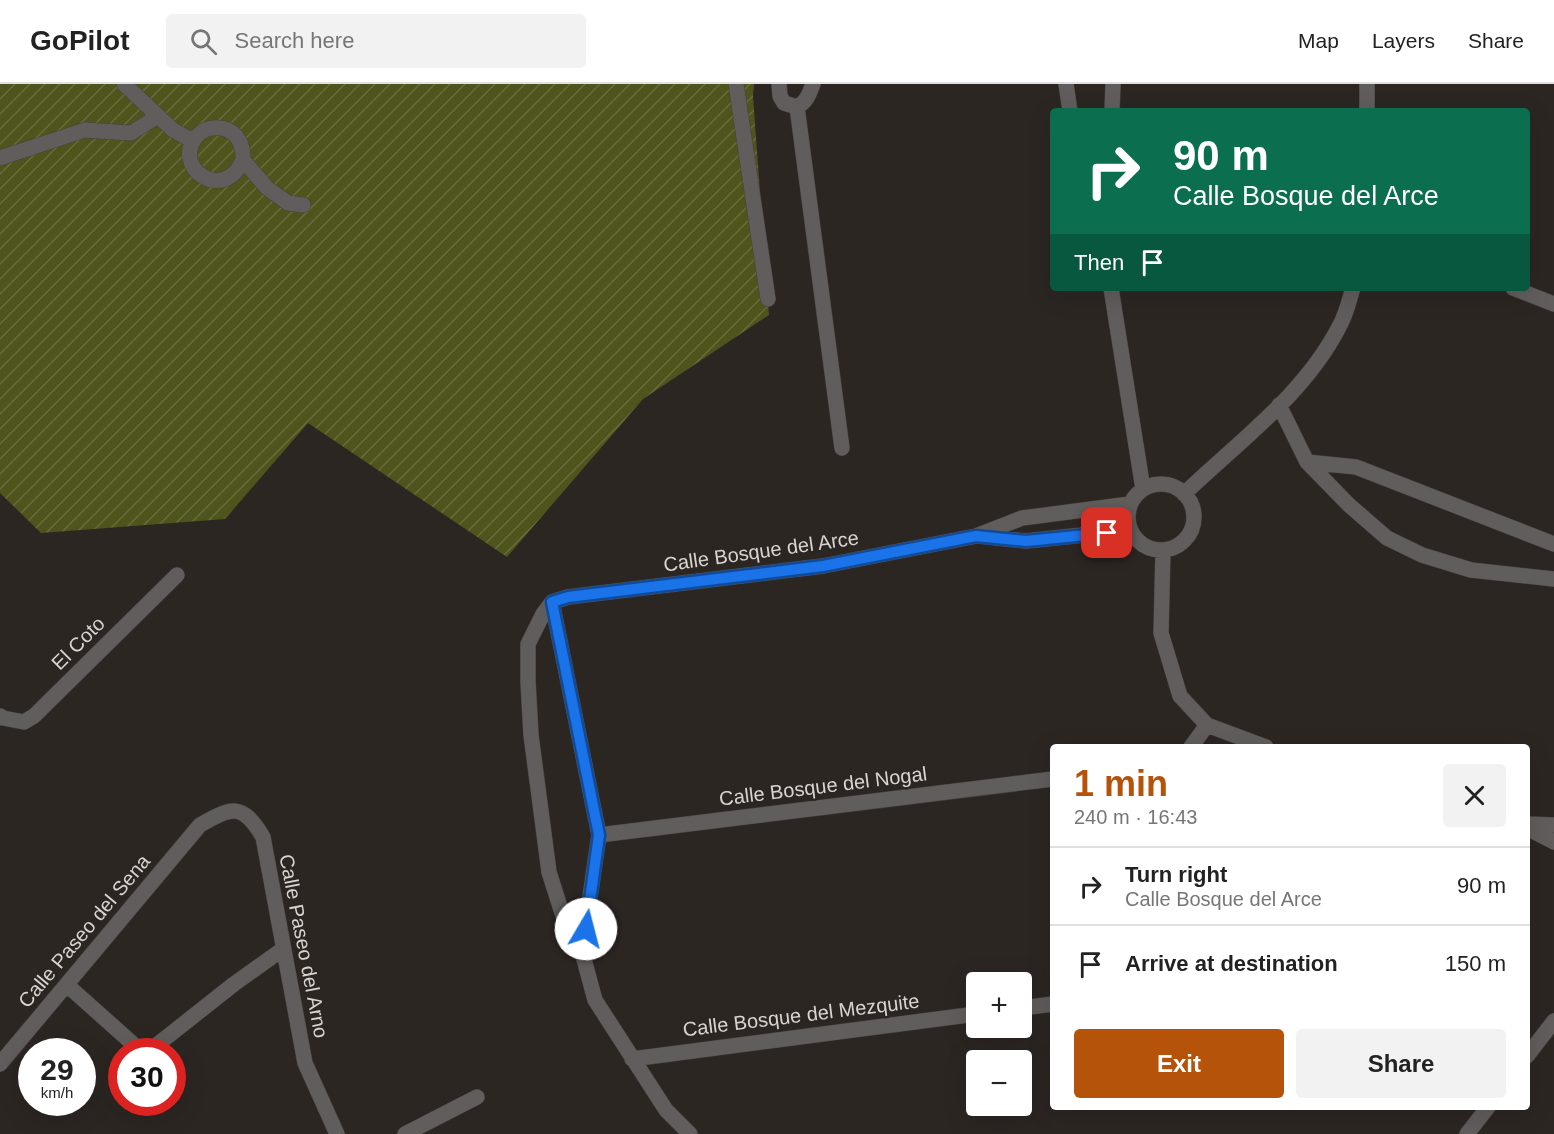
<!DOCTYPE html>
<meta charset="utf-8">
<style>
:root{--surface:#fff;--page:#f2f2f2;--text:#222;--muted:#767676;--line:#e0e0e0;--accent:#b45309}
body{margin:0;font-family:Arial,sans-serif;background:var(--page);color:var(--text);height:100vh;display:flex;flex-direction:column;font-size:22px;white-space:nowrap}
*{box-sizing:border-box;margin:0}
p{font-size:20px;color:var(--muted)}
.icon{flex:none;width:33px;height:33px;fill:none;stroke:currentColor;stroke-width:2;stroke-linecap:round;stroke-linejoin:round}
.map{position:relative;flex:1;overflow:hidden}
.sheet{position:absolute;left:1050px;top:660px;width:480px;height:366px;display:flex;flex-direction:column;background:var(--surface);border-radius:6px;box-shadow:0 6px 24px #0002}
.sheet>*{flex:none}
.guide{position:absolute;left:1050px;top:24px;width:480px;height:183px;border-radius:6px;box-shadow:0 6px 24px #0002;background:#0b6e4f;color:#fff;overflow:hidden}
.controls{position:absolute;left:966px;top:888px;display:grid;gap:12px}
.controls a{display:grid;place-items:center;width:66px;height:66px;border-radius:6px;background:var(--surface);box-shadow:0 6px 24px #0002;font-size:30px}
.speed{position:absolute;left:18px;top:954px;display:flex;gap:12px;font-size:30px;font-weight:700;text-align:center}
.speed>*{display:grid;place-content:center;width:78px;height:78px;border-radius:50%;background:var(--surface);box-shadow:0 6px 24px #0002;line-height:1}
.speed small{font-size:15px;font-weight:400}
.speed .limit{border:9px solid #d22;background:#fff;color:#111}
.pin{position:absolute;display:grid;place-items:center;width:51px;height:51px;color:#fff;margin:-26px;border-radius:12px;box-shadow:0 3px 9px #0006}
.me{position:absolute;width:66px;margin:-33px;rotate:8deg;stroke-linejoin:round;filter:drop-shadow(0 0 4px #0008)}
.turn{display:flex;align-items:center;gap:21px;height:126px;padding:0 24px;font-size:27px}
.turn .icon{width:78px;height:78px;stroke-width:2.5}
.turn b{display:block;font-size:42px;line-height:51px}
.then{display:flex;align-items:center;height:57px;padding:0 24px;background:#0003;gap:12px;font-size:22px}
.round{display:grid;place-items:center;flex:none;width:63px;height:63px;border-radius:6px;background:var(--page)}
.summary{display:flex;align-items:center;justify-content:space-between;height:102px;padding:0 24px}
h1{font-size:36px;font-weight:700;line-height:45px;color:var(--accent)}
.cta{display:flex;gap:12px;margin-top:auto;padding:12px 24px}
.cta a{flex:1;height:69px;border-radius:6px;background:var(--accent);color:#fff;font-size:24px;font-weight:700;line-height:69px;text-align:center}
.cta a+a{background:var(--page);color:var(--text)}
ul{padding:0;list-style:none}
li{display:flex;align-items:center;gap:18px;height:78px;padding:0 24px;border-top:2px solid var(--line)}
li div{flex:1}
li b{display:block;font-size:22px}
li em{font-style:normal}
header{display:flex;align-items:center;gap:36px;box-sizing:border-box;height:84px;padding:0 30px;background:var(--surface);border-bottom:2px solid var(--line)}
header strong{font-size:28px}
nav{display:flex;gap:33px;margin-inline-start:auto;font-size:21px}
.search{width:420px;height:54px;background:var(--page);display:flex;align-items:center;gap:15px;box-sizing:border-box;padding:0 21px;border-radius:6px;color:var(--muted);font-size:22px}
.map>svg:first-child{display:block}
</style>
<header>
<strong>GoPilot</strong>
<div class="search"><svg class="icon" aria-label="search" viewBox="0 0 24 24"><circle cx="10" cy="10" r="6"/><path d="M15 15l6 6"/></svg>Search here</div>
<nav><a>Map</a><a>Layers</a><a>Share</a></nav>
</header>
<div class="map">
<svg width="1554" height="1050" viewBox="0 0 1554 1050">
<defs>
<pattern id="garden-furrows" width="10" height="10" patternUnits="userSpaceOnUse" patternTransform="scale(1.5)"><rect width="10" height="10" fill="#4f531c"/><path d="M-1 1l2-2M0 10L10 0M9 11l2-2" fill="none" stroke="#686b3c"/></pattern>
</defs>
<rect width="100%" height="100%" fill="#2c2623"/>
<path fill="url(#garden-furrows)" d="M0,0H754L753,12L769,231L643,315L507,473L308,339L225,435L41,449L0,409Z"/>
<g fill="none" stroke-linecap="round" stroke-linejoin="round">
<g stroke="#48423f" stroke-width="16">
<path id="minor" d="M124,0L173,46L193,57
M736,0L768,215
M779,0L780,12L784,19L797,23C807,18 809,10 813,0
M1066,0L1070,27
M797,23L842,364
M1112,27L1113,0
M1367,27V0
M0,74L85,46L131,49L158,32
M243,76C223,121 170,82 197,52C201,48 207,44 213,44C234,42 244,58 243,76L267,104L288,119L303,121
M1111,204L1143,405
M1513,204L1554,220
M1279,321L1307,378L1349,421L1387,454L1422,471L1471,486L1554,495
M1307,378L1356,383L1554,460
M1128 433a33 33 0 1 1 66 0a33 33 0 1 1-66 0Z
M1184,410C1238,358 1304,311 1339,243C1346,231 1349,217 1353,204
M979,452L1026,457L1130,446
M1163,466L1161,549L1180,612L1207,641L1266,663
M552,518L568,513L823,482L976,452L1022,434L1130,420
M552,518L543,530L528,560V598L531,651L549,788L563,832L582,868L595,916L666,1026L690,1050
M552,518L599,751L582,868
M0,632L3,634L24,638L34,632L177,491
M1191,663L1207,641
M1527,740L1554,741
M1527,744L1554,758
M599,751L1053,695
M67,901L142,968
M1022,924L1053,920
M148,968L234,900L283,865
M1527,972L1554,937
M632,975L976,930
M0,980L200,741C232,723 242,718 263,753L305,979L337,1050
M405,1050L477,1013
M1467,1050L1488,1023"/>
</g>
<use href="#minor" stroke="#615d5c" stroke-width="15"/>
</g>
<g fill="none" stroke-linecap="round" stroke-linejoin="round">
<g stroke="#114b97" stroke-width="15">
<path id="route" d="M586,845L599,751L552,518L568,513L823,482L976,452L1026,457L1107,449"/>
</g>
<use href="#route" stroke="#1a73e8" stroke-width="10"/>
</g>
<g text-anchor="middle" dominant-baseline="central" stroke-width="5" stroke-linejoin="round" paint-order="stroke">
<g font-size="20" fill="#d8d4d2" stroke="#2c2623">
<text transform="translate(761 467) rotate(-8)">Calle Bosque del Arce</text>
<text transform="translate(78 559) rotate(-45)">El Coto</text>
<text transform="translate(823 702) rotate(-7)">Calle Bosque del Nogal</text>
<text transform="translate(84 847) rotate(-50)">Calle Paseo del Sena</text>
<text transform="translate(304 862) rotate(79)">Calle Paseo del Arno</text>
<text transform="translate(801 931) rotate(-7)">Calle Bosque del Mezquite</text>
</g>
</g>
</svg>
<div class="controls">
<a>+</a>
<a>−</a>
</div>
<div class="speed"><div>29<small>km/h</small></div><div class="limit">30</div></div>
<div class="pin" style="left:1107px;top:449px;background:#d93025"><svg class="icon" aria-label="arrive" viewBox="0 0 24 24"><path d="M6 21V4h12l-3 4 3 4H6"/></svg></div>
<svg class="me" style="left:586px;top:845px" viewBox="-20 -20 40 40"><circle r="19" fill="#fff"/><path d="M0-13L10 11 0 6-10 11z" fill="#1a73e8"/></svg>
<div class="guide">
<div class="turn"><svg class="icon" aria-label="right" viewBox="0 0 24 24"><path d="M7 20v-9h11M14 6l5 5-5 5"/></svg><div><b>90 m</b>Calle Bosque del Arce</div></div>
<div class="then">Then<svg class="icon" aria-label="arrive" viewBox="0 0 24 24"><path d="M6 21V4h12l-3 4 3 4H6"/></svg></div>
</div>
<section class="sheet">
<div class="summary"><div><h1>1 min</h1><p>240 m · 16:43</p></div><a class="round"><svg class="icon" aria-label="close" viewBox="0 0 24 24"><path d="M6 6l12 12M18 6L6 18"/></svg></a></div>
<ul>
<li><svg class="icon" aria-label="right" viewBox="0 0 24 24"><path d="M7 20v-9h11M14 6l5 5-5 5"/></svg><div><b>Turn right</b><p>Calle Bosque del Arce</p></div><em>90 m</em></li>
<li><svg class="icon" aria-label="arrive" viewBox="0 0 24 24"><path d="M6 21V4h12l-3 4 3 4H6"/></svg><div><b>Arrive at destination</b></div><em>150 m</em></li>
</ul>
<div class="cta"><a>Exit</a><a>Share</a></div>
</section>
</div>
